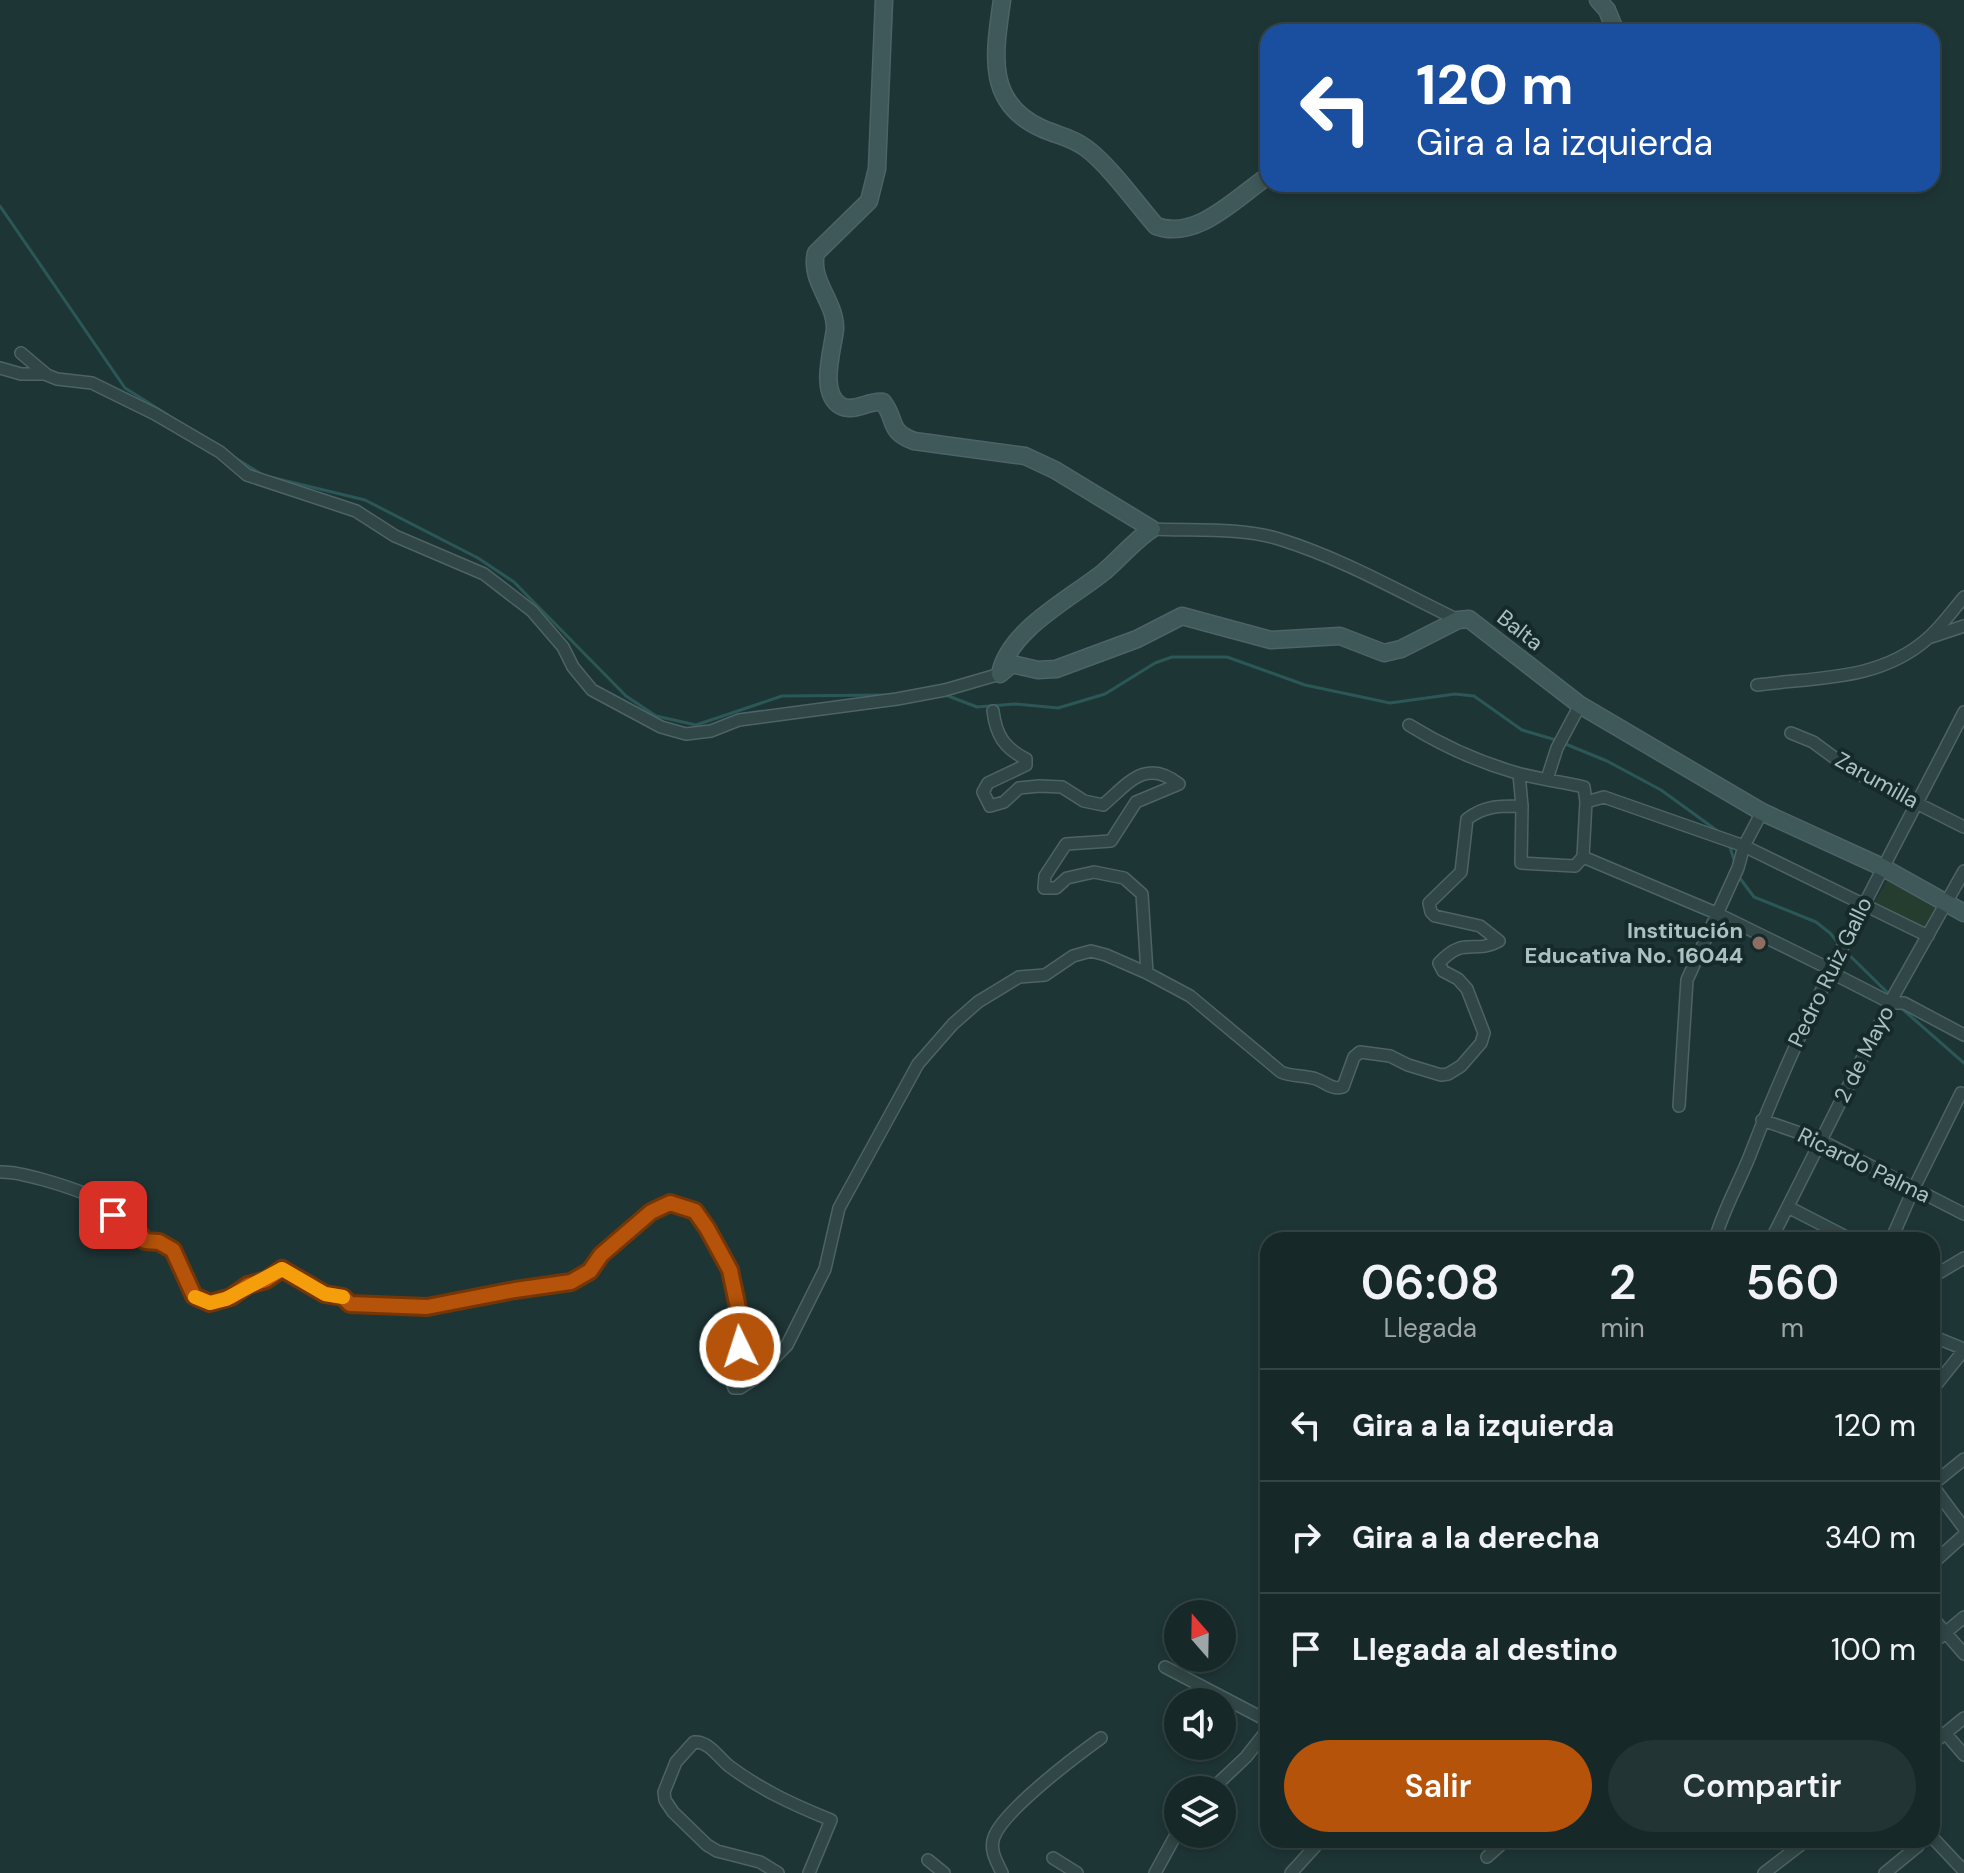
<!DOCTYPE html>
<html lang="es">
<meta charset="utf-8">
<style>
:root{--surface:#162828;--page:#233434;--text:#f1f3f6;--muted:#9ea6a8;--line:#354445;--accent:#b45309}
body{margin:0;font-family:"DM Sans",sans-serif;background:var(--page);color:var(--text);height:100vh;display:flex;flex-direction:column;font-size:30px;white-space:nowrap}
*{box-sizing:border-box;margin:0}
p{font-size:26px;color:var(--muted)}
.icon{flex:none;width:44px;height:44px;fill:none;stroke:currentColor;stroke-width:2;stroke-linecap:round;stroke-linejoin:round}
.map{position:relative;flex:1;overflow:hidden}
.details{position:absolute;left:1260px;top:1232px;width:680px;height:616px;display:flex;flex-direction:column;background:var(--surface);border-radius:24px;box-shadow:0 4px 12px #0003,0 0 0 2px var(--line)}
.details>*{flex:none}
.guide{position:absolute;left:1260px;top:24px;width:680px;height:168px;border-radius:24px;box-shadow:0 4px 12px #0003,0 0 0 2px var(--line);background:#1a4fa0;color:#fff;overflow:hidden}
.needle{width:52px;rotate:340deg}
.fabs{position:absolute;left:1164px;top:1600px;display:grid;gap:16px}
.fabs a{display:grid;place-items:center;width:72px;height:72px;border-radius:50%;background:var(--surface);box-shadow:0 4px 12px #0003,0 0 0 2px var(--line);font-size:40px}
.pin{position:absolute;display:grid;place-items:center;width:68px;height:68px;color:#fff;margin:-34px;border-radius:16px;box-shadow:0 4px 12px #0006}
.me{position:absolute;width:88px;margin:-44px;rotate:356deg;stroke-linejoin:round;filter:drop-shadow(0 0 6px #0008)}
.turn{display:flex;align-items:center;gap:28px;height:168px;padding:0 24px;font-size:36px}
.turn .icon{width:104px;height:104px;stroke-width:2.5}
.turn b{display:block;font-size:56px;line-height:68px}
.eta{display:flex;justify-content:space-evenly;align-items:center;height:136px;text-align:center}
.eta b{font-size:48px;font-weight:600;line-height:56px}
.cta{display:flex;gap:16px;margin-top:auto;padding:16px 24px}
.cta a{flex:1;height:92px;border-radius:48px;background:var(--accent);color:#fff;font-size:32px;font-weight:600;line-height:92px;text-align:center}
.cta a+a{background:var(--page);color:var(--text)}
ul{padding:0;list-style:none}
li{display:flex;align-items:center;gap:24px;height:112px;padding:0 24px;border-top:2px solid var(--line)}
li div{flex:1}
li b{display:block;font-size:30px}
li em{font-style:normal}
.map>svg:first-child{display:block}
</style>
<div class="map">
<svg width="1964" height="1873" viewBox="0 0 1964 1873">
<rect width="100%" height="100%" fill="#1e3536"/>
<path fill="#243d2f" d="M1887,881L1936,906L1924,928L1875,902Z"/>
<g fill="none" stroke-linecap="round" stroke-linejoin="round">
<path stroke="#2b5757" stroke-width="3" d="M0,206L125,388L168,415
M232,456L263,475
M270,477L365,500L478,558L514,582L626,696L656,716L696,725L782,696L887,695
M943,694L977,707L1015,704L1058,708L1105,694L1155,663L1172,657H1227L1305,685L1390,703L1455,694L1474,696L1522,730L1556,740
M1563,743L1607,761L1661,790L1719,832
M1729,844L1735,863
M1739,877L1754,897L1816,922L1830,933L1839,944
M1844,950L1890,995
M1900,1007L1964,1063"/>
<g stroke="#4e6365" stroke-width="14">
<path id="street" d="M21,353L47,375L57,379L92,383L155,414L220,452L247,475L356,511L395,536L484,574L532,611L563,647L573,667L592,690L661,727L686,734L711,731L739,720L897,699L945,690L1000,674
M0,368L21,374H46
M1152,529C1193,531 1240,527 1279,539C1341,558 1400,592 1458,620
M1928,638L1964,626
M1757,685C1817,677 1879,681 1927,639C1941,627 1952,611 1964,597
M993,711C996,735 1004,748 1026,759V765L988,783L983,792L990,806L1004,802L1019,788L1039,786L1062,787L1084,801L1103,805C1127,785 1145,757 1179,784L1136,802L1111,841L1066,844L1045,876L1044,888H1056L1067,878L1094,872L1124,878L1142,894L1147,973
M1409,725C1443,746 1478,762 1517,773C1538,779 1562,782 1584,787L1586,802L1604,797L1744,846L1928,936
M1791,733L1813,742L1851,770L1964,827
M1519,774L1522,806L1521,863L1575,866L1583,857
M1547,779L1557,748L1580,705
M1583,857L1716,913L1832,970L1838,976L1891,1003H1904L1964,1035
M1583,857L1586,802
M1679,1106L1687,980L1738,868L1744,846L1762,812
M1762,1120L1820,1140L1964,1214
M0,1172C20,1171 66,1186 86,1194C96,1199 138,1232 145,1241L159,1242L173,1250L194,1296L210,1303L231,1297L248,1285L266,1280L282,1269L325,1294L343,1297L350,1304L396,1307H427L515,1290L549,1287L580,1279L630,1229L651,1212L670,1203L695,1211L707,1228L730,1270L742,1327L732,1382L734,1388H740L754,1379L787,1345L825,1269L839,1208L918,1064L953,1024L978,1002L1019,977L1045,975L1073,956L1091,951L1106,955L1147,973L1190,996L1281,1072C1292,1077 1305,1075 1316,1079C1327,1083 1331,1090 1343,1087L1354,1057L1360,1052L1390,1056L1408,1065L1441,1075L1448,1074L1461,1066L1481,1043L1484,1033L1467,989L1458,979L1443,971L1439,963C1465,935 1473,955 1499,941L1480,926L1435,916L1431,912L1429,903L1461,872L1467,819C1485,805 1501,806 1522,806
M1788,1207L1852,1240
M1715,1240C1723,1209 1741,1180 1752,1150C1810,998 1890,857 1964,712
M1771,1240L1893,997L1964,871
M1891,1240L1913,1190L1961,1093
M1932,1277L1964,1258
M1932,1336L1964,1349
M1932,1390L1964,1350
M1932,1485L1964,1528
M1932,1485L1964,1459
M1932,1564L1964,1535
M1932,1617L1964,1654
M1932,1644L1964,1617
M1165,1667L1268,1721
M1946,1734L1964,1755
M1932,1744L1964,1718
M1211,1790L1246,1757L1268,1729
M1932,1837L1964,1871
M1487,1857L1506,1840
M1053,1858L1077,1873
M928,1860L944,1873
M778,1873L760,1862L717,1851L707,1845L673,1812L665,1800L664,1792L676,1762L694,1742C709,1741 718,1757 729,1766C761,1790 794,1805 831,1820L809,1873
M1002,1873C997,1862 989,1850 994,1837C1004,1810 1076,1756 1101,1738
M1155,1873L1178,1831
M1291,1873L1321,1840
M1764,1873L1807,1840
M1885,1873L1918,1846L1922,1840"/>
</g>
<g stroke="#4e6365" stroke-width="19">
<path id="secondary" d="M884,0L877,169L869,201L816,253C809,281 836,302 835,329C833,349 818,393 841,406C854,413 869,400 883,402C897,420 887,431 914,441L1025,456L1055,470L1152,529C1135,540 1121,557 1105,571C1072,598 1009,629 1000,674L1012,664L1038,670L1056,669L1137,639L1182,616L1271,640L1340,636L1384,653L1401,649L1458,620L1469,619L1580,705L1762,812L1882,867L1964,913
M1002,0C995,51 984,102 1041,128C1058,136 1070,136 1086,148C1110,166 1136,203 1156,226C1197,241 1237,197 1268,176
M1598,0L1607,10L1616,32
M1592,184H1608"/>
</g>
<use href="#street" stroke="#314646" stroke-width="11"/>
<use href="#secondary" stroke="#3f585a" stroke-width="16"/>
</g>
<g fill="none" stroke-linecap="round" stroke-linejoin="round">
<g stroke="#753606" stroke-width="20">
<path id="route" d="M113,1215L138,1231L145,1241L159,1242L173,1250L194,1296L210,1303L231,1297L248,1285L266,1280L282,1269L325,1294L343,1297L350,1304L427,1307L515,1290L571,1282L590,1271L601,1255L651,1212L670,1203L695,1211L707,1228L730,1270L742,1327L740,1347"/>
</g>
<use href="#route" stroke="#b45309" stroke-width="14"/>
<path stroke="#f59e0b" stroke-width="14" d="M195,1297L210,1303L226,1299L282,1269L325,1294L343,1297"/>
</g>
<circle fill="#8d6e63" stroke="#172a2a" stroke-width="3" cx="1759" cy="943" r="8"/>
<g text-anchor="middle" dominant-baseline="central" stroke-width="8" stroke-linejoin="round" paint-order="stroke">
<g font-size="22" fill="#aac2c4" stroke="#172a2a">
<text transform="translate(1520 630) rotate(38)">Balta</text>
<text transform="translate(1877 780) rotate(29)">Zarumilla</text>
<text transform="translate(1830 972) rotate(-64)">Pedro Ruiz Gallo</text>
<text transform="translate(1864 1054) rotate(-63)">2 de Mayo</text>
<text transform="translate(1864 1165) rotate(26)">Ricardo Palma</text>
</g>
<g font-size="22" font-weight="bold" fill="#aac2c4" stroke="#172a2a" text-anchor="end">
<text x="1743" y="930">Institución<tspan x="1743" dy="25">Educativa No. 16044</tspan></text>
</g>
</g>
</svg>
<div class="fabs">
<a><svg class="needle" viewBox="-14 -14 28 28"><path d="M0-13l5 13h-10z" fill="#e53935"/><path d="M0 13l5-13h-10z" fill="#9ea6a8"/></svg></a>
<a><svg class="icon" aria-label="sound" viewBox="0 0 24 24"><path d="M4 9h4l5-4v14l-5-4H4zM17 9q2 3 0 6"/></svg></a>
<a><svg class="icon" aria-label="layers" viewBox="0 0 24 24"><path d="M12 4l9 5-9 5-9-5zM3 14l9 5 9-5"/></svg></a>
</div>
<div class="pin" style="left:113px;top:1215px;background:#d93025"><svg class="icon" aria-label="arrive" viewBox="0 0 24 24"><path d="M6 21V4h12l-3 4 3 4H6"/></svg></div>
<svg class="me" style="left:740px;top:1347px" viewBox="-20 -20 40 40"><circle r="17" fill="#b45309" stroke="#fff" stroke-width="3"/><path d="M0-11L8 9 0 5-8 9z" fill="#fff"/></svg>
<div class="guide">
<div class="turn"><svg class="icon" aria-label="left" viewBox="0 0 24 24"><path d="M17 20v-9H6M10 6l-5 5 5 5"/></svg><div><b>120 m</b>Gira a la izquierda</div></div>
</div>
<section class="details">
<div class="eta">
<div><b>06:08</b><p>Llegada</p></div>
<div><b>2</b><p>min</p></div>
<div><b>560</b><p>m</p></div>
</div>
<ul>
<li><svg class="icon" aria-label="left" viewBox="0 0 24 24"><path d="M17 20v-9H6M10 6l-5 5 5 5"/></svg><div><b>Gira a la izquierda</b></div><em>120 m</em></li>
<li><svg class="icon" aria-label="right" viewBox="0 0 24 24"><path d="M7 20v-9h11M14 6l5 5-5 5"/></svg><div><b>Gira a la derecha</b></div><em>340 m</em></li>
<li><svg class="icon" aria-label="arrive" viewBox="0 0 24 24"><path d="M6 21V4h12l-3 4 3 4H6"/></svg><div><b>Llegada al destino</b></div><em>100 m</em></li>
</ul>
<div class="cta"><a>Salir</a><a>Compartir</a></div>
</section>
</div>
